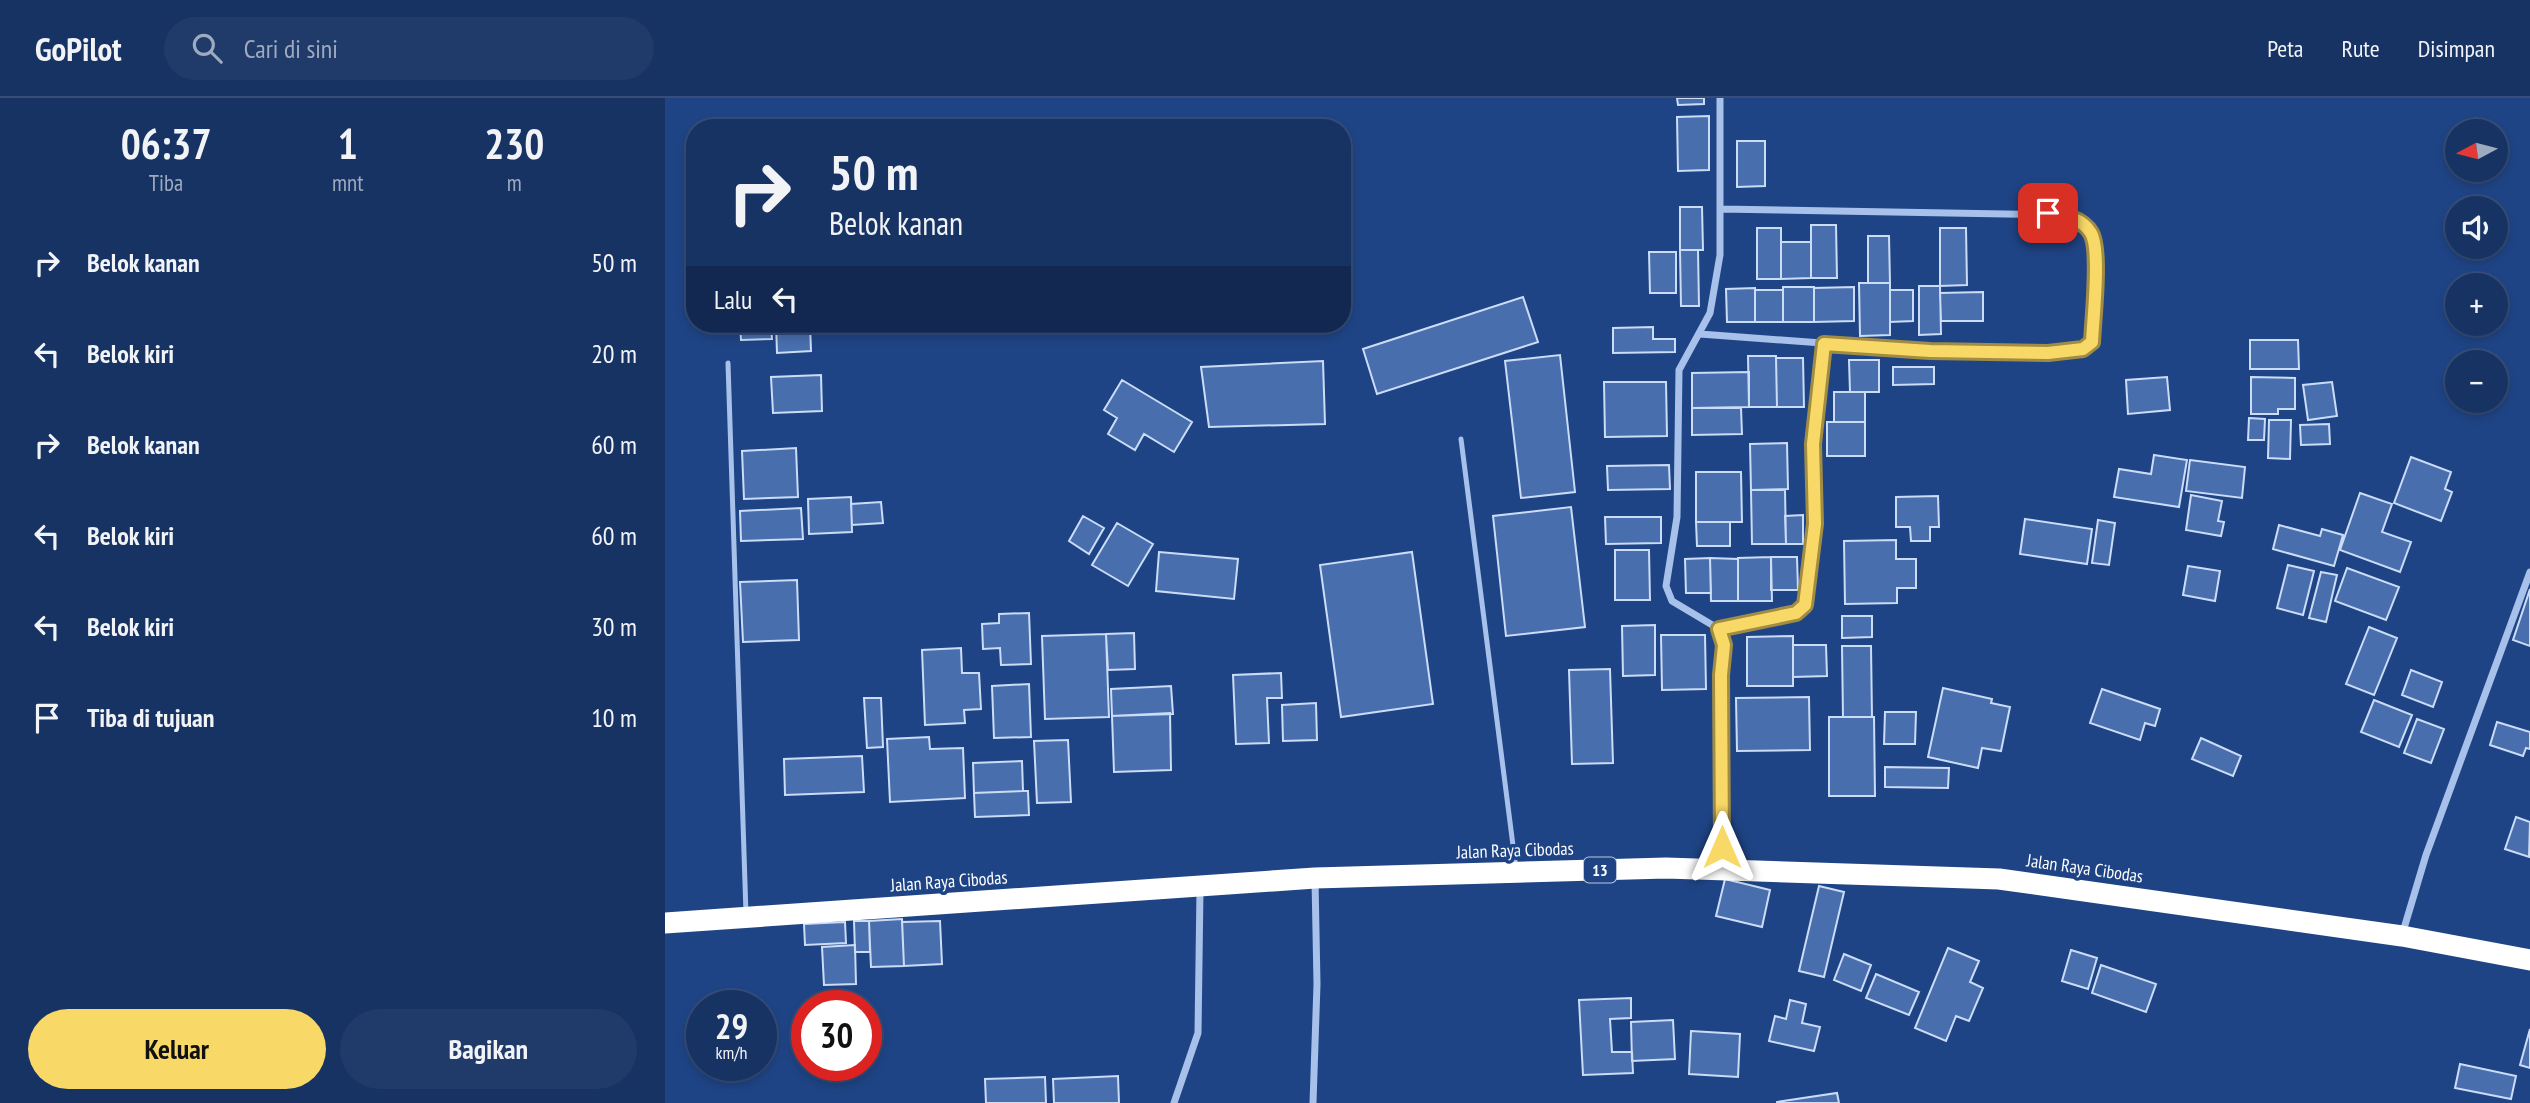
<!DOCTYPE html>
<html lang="id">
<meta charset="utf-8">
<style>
:root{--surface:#173364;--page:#203b6a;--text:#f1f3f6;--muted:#9eaabf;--line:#364e78;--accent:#f8d867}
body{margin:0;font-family:"PT Sans Narrow",sans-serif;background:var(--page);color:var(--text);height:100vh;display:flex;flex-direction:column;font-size:26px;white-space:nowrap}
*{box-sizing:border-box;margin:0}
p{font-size:23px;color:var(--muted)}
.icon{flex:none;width:38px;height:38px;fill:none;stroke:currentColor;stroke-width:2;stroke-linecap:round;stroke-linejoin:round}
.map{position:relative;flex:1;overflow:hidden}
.details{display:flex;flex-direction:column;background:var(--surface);width:665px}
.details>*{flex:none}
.hud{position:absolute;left:21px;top:21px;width:665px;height:214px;border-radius:28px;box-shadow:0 4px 10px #0003,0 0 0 2px var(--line);background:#173364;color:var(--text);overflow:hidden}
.needle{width:46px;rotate:263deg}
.fabs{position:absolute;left:1780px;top:21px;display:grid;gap:14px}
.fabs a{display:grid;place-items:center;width:63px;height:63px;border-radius:50%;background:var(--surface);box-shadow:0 4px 10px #0003,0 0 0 2px var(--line);font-size:35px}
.speed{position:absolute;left:21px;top:892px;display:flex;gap:14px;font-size:35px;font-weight:700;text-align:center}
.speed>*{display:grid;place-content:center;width:91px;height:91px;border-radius:50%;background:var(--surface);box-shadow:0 4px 10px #0003,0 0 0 2px var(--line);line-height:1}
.speed small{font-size:18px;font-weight:400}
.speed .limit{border:10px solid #d22;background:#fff;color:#111}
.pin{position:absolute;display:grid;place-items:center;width:60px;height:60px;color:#fff;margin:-30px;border-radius:14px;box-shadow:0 4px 10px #0006}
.me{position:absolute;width:77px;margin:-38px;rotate:0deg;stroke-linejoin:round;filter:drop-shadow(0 0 5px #0008)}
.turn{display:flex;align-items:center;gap:24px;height:147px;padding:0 28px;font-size:32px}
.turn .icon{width:91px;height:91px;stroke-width:2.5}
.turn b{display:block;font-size:49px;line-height:60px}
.then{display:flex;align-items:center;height:66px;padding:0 28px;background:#0003;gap:14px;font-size:26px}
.eta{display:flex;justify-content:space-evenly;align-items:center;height:119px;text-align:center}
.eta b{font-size:42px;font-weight:700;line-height:49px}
.primary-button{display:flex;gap:14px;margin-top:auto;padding:14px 28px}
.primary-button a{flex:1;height:80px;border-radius:42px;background:var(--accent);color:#111;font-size:28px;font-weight:700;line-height:80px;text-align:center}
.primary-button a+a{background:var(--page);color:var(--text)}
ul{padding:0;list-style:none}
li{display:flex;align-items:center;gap:21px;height:91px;padding:0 28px}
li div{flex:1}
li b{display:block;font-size:26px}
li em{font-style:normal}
header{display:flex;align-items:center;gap:42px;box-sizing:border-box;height:98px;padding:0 35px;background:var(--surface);border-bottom:2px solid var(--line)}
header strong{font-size:33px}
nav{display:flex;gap:38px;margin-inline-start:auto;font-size:24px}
.search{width:490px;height:63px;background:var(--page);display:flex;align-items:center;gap:18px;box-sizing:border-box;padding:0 24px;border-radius:38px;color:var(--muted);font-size:26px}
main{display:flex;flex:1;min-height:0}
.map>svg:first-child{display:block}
</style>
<header>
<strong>GoPilot</strong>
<div class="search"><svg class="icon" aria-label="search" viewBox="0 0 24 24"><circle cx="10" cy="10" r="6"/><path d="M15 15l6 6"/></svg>Cari di sini</div>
<nav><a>Peta</a><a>Rute</a><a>Disimpan</a></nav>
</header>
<main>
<section class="details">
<div class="eta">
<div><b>06:37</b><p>Tiba</p></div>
<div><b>1</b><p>mnt</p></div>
<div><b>230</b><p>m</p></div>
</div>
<ul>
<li><svg class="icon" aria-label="right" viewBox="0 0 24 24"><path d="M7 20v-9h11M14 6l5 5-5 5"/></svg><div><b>Belok kanan</b></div><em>50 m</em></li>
<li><svg class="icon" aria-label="left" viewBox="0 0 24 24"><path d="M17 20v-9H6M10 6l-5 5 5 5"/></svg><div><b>Belok kiri</b></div><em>20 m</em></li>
<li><svg class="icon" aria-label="right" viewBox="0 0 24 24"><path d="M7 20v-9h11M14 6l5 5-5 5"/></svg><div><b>Belok kanan</b></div><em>60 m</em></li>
<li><svg class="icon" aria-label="left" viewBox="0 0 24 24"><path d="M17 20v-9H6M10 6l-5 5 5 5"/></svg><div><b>Belok kiri</b></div><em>60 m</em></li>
<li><svg class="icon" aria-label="left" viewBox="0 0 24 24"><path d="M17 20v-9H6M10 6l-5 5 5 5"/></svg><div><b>Belok kiri</b></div><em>30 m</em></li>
<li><svg class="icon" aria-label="arrive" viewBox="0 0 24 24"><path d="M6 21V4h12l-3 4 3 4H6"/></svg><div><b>Tiba di tujuan</b></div><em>10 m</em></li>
</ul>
<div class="primary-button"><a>Keluar</a><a>Bagikan</a></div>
</section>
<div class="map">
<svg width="1865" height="1005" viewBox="0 0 1865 1005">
<rect width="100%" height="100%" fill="#1f4485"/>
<path fill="#486ead" stroke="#cbdcf7" stroke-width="2" d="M1012,0H1039V6L1013,7Z
M1044,18V72L1013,73L1012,19Z
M1072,43H1100V88L1072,89Z
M1015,109H1037L1038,152H1015Z
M1146,127H1171L1172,180H1146Z
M1092,130H1116V181H1092Z
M1275,130H1301L1302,187L1275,188Z
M1203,138H1224L1225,185H1203Z
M1116,144H1146V180L1116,181Z
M1015,152H1033L1034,208H1016Z
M984,154H1011V195H985Z
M1194,185H1225V237L1195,238Z
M1254,188H1275L1276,236L1254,237Z
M1118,189H1149V224H1118Z
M1189,189V223L1149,224V190Z
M1090,190V224H1062L1061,191Z
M1090,192H1118V224H1090Z
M1225,192H1248V223L1225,224Z
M1318,194V223H1276L1275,195Z
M858,199L873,244L712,296L698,251Z
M75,226H106L107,241L76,242Z
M111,226H145L146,253L112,255Z
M988,229V241H1010V254L948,255V230Z
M1585,242H1633L1634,271H1585Z
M895,257L910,394L856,400L840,263Z
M1083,258H1111L1112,309H1084Z
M1111,260H1138L1139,309H1112Z
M1184,262H1214V294H1185Z
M658,263L660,326L544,329L536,269Z
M1228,269H1269V286L1228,287Z
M1084,274V309L1027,310V275Z
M156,277L157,313L108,315L106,279Z
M1502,279L1505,312L1463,316L1461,282Z
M1586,279L1630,280V311H1613V316H1586Z
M457,282L527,324L509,354L479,336L470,352L443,336L452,320L439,312Z
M939,284H1001L1002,338L940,339Z
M1667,284L1672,318L1643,322L1638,287Z
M1169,294H1200V324H1169Z
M1027,310H1076L1077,336L1027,337Z
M1584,320L1600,321L1599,342H1583Z
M1604,322H1626L1625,361L1603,360Z
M1162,324H1200V358H1162Z
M1664,326L1665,346L1636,347L1635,327Z
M1122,345L1123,391L1086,392L1085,346Z
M131,350L133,399L79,401L77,353Z
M1489,357L1522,362L1514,409L1449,399L1454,371L1486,376Z
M1746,359L1786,374L1780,391L1787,394L1776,423L1729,405Z
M1525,362L1580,369L1577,400L1521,393Z
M1004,367L1005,391L943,392L942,368Z
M1031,374H1076L1077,424H1031Z
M1086,392H1120L1121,446H1087Z
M1695,395L1727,406L1717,434L1746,444L1735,474L1675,452Z
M1526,397L1557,403L1553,423L1559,424L1556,438L1521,432Z
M1273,398L1274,429H1265V443H1246L1245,429H1231V399Z
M186,399L187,434L144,436L143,401Z
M216,404L218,425L187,427L186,406Z
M906,409L920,529L841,538L828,418Z
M136,410L138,441L76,443L75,413Z
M1138,417V446H1121L1120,418Z
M418,418L439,430L424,456L404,443Z
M940,419H996V445L941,446Z
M1360,421L1427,431L1422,466L1355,456Z
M1433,422L1450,425L1444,467L1427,465Z
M1031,424H1065V448H1032Z
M452,425L488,446L463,488L427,467Z
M1614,427L1655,438L1657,431L1678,437L1669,468L1608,451Z
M1231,442V461H1251V490H1232V505L1180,506L1179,443Z
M950,452H984L985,502H950Z
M494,454L573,461L569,501L491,493Z
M747,454L768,606L676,619L655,467Z
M1106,459H1132L1133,492H1106Z
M1106,459L1107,503H1073V460Z
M1045,460L1073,461V503H1046Z
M1045,460L1046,495H1021L1020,461Z
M1623,467L1649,473L1638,517L1612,510Z
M1523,468L1555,473L1550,503L1518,497Z
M1682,470L1734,489L1721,522L1670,503Z
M1656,474L1672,477L1661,524L1644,520Z
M132,482L134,542L78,544L75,484Z
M1865,491V548L1848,542Z
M364,515L366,566L336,567L335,550L318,551L317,526L334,525V516Z
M1177,518H1207V539L1177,540Z
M990,527V577L958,578L957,528Z
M1704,529L1732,540L1709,597L1681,586Z
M469,535L470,571L443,572L441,536Z
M441,536L444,619L380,621L377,538Z
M996,537H1040L1041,591L997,592Z
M1128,538V588H1082V539Z
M1128,547H1161L1162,578L1128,579Z
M1177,548H1206L1207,619H1178Z
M296,550L297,575H314L316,611L299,612L300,625L260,627L257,552Z
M945,571L948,665L907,666L904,572Z
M1746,572L1777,584L1768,609L1737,597Z
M616,575L617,600H602L604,645L571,646L568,577Z
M364,586L366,639L329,640L327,588Z
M506,588L508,616L447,618L446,591Z
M1278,590L1327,601L1326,605L1345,609L1336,653L1317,650L1313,670L1263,659Z
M1437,591L1495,611L1490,628L1480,625L1475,642L1425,625Z
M1144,599L1145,652L1072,653L1071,600Z
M199,600H216L218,649L202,650Z
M1709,602L1747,617L1734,649L1696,634Z
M651,605L652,642L618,643L617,607Z
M1220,614H1251L1250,646H1219Z
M505,615L506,672L449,674L447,618Z
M1164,619H1209L1210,698H1164Z
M1752,621L1779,631L1766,665L1739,655Z
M1832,624L1865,634V651L1861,650L1858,658L1825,647Z
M264,639L265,651L298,650L300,700L225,704L222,641Z
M1536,640L1576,658L1568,678L1527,661Z
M403,642L406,704L372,705L369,643Z
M197,658L199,694L120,697L119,661Z
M357,663L358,693L309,695L308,665Z
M1220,669L1284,670L1283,690L1220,689Z
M358,693H363L364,717L310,719L309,695Z
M1851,719L1865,724L1864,759L1840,751Z
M1060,781L1105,792L1097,829L1051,818Z
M1154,788L1179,794L1159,879L1134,873Z
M237,821L239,868L206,869L204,823Z
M189,823H204L205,854H190Z
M275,823L277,866L239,868L237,824Z
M180,824L181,845L140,847L139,826Z
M190,847L191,886L159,887L157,849Z
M1283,850L1314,863L1305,884L1318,890L1304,923L1291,918L1281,943L1250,930Z
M1406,852L1432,860L1423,891L1397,883Z
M1179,856L1206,867L1196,893L1169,882Z
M1436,867L1491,886L1481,914L1427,895Z
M1211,876L1254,894L1244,917L1201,900Z
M966,900V920L945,921L947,954H967L968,975L918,977L914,902Z
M1125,902L1141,906L1137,925L1155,929L1149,953L1104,943L1110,918L1121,921Z
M1008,922L1010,961L967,963L966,924Z
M1865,931V970L1855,967Z
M1026,933L1075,936L1073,979L1024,976Z
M1795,966L1851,978L1846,1001L1790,990Z
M453,978L454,1005H389L388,981Z
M380,979L381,1005H321L320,981Z
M1172,995L1174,1005H1112V1004Z"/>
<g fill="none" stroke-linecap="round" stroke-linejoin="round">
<path stroke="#a7c1ea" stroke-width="5" d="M63,265L81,816
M796,341L851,771"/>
<path stroke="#a7c1ea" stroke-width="7" d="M1055,0V157L1045,215L1014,272L1012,419L1001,488L1007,503L1054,531L1060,547L1056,577L1057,771
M1035,236L1265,253L1383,255L1418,251L1427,244C1428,221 1436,153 1426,135C1420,125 1410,122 1400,117L1055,111
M1054,531L1131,515L1140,507L1150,426L1148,346L1159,246
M1737,837L1761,757L1865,474
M509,1005L533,935L535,792
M648,1005L652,886L650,782"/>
<path stroke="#fff" stroke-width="21" d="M0,825L650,780L1001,770L1334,781L1737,838L1865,862"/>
</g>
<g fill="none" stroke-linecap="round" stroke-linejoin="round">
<g stroke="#a18c43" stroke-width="18">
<path id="route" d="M1057,749L1056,577L1059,547L1054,531L1131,515L1140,507L1150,426L1148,346L1159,246L1265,253L1383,255L1418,251L1427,244C1428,221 1436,152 1426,135C1417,120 1399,117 1383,115"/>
</g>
<use href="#route" stroke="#f8d867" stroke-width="12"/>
</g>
<g text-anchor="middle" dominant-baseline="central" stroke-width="7" stroke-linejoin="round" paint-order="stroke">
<rect fill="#1f4485" stroke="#bcc7da" stroke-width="2" x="919" y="759.5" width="32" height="25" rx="5"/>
<g font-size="16" font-weight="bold" fill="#fff">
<text x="935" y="772">13</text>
</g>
<g font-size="18" fill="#fff" stroke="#1f4485">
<text transform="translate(850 752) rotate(-2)">Jalan Raya Cibodas</text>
<text transform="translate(1420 770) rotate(8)">Jalan Raya Cibodas</text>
<text transform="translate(284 783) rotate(-4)">Jalan Raya Cibodas</text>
</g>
</g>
</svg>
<div class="fabs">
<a><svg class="needle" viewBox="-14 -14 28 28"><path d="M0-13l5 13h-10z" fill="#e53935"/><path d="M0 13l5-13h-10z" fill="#9eaabf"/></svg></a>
<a><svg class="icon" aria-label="sound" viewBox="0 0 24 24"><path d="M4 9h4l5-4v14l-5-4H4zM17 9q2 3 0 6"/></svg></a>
<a>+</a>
<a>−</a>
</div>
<div class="speed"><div>29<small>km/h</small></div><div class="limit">30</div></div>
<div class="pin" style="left:1383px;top:115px;background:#d93025"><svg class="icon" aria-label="arrive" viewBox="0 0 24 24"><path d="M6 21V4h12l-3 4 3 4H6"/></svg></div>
<svg class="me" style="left:1057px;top:749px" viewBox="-20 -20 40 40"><path d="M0-17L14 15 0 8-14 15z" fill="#f8d867" stroke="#fff" stroke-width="4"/></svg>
<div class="hud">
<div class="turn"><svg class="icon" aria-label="right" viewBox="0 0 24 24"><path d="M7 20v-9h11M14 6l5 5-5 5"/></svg><div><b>50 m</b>Belok kanan</div></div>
<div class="then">Lalu<svg class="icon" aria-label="left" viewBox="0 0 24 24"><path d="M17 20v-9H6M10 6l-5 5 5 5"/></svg></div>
</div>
</div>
</main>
